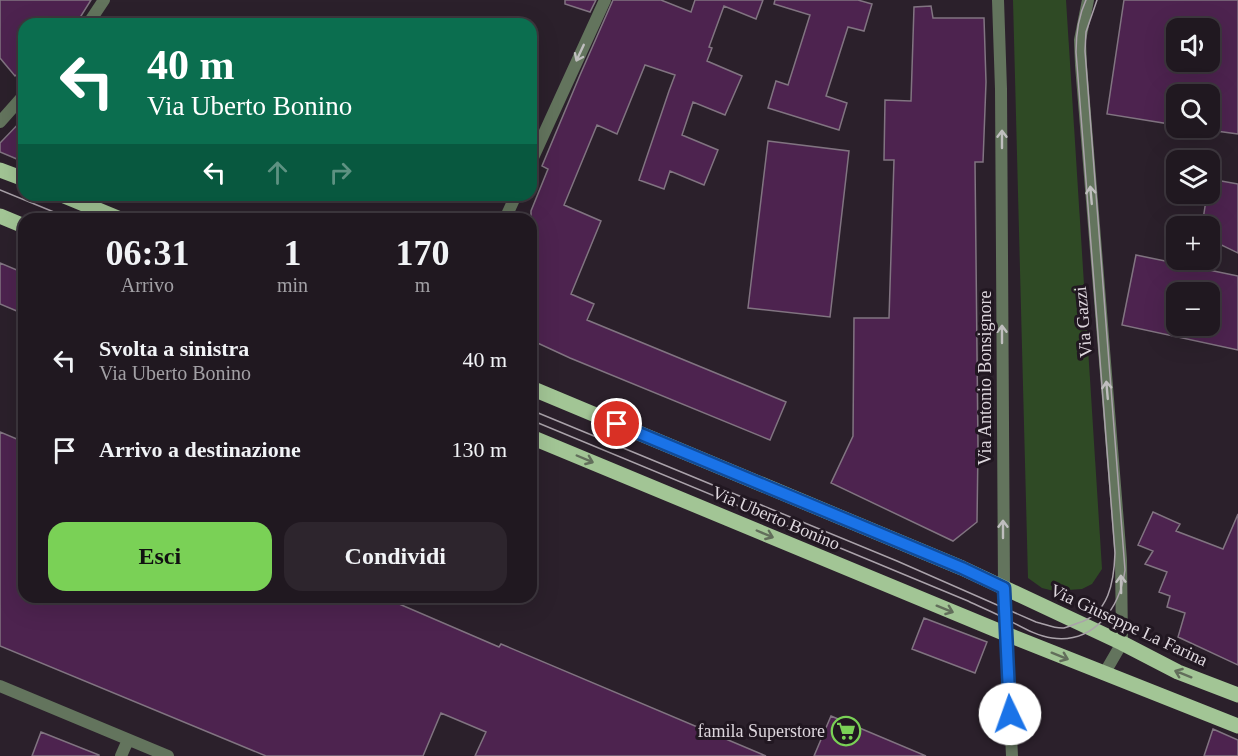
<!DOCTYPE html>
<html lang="it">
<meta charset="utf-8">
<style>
:root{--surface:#201820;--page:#2d252d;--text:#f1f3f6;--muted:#a2a0a5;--line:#3d373e;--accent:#7ad156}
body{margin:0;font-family:"Times New Roman",serif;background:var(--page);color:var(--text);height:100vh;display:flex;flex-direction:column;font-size:22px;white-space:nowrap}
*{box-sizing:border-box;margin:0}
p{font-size:20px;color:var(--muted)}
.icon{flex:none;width:33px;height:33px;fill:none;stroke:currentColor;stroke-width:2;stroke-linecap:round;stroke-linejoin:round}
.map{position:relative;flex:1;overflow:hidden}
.details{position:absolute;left:18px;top:213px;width:519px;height:390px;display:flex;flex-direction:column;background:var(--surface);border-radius:18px;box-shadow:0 6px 24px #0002,0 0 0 2px var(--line)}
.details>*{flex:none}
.guide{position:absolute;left:18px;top:18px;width:519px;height:183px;border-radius:18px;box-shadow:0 6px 24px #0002,0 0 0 2px var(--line);background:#0b6e4f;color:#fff;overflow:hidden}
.controls{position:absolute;left:1166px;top:18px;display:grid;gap:12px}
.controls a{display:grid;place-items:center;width:54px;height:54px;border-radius:12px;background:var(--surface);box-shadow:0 6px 24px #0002,0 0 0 2px var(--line);font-size:30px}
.pin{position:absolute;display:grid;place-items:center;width:51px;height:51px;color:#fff;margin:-26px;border:3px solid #fff;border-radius:50%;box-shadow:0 2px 6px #0007}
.me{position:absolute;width:66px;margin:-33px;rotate:357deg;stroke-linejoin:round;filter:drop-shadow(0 0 4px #0008)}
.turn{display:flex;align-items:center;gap:21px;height:126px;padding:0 30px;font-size:27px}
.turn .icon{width:78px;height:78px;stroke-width:2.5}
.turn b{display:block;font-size:42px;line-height:51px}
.lanes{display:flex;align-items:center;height:57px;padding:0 30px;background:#0003;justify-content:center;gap:30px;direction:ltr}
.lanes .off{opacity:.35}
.eta{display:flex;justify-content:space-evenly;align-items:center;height:102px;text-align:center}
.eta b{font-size:36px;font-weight:700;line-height:42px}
.action{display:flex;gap:12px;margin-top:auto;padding:12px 30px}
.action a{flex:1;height:69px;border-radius:18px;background:var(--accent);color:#111;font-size:24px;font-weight:700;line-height:69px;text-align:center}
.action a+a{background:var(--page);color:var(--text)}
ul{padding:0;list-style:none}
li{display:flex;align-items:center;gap:18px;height:90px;padding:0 30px}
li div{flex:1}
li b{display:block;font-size:22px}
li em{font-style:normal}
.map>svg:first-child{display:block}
</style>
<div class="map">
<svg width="1238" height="756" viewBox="0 0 1238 756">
<rect width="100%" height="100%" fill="#2b202b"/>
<path fill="#2f4a25" d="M1013,0H1066L1102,569L1092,584L1082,589L1054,591L1042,588L1028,578Z"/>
<path fill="#4d234f" stroke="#817481" stroke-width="1.5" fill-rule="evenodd" d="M0,0H91L76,24H24V68L15,76L0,58Z
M565,0H596L590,12L565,4Z
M613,0H661L691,12L695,0H763L756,19L724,6L709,47L712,48L707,61L742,76L725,115L693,102L682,135L718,150L704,185L670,171L664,189L639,180L669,91L675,75L645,65L617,134L597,125L564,205L601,221L571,294L594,304L587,320L786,402L770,440L570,358L531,340V211L548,169L542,166L580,75Z
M775,0H858L872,4L864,31L848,27L826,96L847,103L839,130L768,108L776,81L788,85L810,15L774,4Z
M1124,0H1238V134L1209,130V94H1176V125L1107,114ZM1176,28H1209V62H1176Z
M931,6L933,18H984L986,82L983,162H975L978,448L977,522L953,541L831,483L853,436L854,318H889L894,160H884L885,100L911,101L914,7Z
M24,118V162L0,152V143Z
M768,141L849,151L830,317L748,308Z
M1210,179L1238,184V253L1209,239V226H1202L1207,194H1209Z
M1136,255L1238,276V350L1122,325ZM1176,292H1209V326H1176Z
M0,263L24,273V314L0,304Z
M0,432L24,442V597H383L499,647L501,644L766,756H475L486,732L441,713L423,756H266L0,646Z
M1153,512L1180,524L1176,531L1223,549L1238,514V665L1178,637L1185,613L1167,607L1170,596L1159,592L1167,572L1145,564L1153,551L1138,545Z
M924,618L987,642L975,673L912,649Z
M831,716L926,756H814Z
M1213,729L1238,740V756H1204Z
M41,732L99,755V756H32Z"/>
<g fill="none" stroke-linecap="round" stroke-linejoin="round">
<path stroke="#63745d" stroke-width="12" d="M998,0L1001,89L1004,588L1012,756
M1088,0L1080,40L1081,65L1121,560L1122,643L1104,674
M88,24L104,0
M0,122L24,95
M531,162L605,0
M505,219L516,195
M0,686L168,756
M121,756L128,740"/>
<path stroke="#a2c595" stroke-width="15" d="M0,170L24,179
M62,195L120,219
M0,216L24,226
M531,388L962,568L1122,643L1178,672L1238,695
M531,437L1006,634L1238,726"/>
<path stroke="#aaa2aa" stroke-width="1.5" d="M0,190L71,219
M531,410L897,561L1036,622C1045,624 1055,629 1064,628C1068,627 1073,625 1078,623C1109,614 1114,582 1115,553L1076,52C1076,33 1078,17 1086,0
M531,420L968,601C980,607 993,612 1006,619C1020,626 1036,636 1052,638C1094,644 1120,608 1125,570L1085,51L1086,32L1097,0"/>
</g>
<defs><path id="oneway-shaft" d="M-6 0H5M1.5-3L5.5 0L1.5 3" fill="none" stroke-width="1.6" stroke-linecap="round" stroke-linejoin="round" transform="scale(1.5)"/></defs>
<g stroke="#bfbebe">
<use href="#oneway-shaft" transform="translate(580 53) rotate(115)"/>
<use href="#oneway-shaft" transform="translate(1002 139) rotate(-90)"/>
<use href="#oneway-shaft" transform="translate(1091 195) rotate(-95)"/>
<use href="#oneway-shaft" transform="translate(1002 334) rotate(-90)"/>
<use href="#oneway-shaft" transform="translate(1107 390) rotate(-95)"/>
<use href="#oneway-shaft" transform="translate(1003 529) rotate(-90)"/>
<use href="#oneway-shaft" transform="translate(1121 584) rotate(-91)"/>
</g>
<g stroke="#626e5b">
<use href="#oneway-shaft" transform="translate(585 459) rotate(23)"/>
<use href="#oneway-shaft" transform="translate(765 534) rotate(23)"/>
<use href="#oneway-shaft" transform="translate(945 609) rotate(22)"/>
<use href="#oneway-shaft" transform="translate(1060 656) rotate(22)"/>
<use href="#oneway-shaft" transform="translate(1183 674) rotate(-158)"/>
</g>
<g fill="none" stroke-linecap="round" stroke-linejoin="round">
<g stroke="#114b97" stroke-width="15">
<path id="route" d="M617,424L962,568L1004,588L1010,714"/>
</g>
<use href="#route" stroke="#1a73e8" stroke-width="10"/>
</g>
<defs>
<g id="supermarket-ring" transform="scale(1.5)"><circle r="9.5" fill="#211721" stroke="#7ad156" stroke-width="1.5"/><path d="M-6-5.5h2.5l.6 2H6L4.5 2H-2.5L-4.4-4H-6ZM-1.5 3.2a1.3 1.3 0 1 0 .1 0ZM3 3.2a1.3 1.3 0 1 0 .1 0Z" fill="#7ad156"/></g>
</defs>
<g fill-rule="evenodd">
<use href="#supermarket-ring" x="846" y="731"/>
</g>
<g text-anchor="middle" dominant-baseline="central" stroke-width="6" stroke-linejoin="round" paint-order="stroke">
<g font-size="18" fill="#ded7de" stroke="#211721">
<text transform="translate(1083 322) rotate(-95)">Via Gazzi</text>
<text transform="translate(985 378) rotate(-90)">Via Antonio Bonsignore</text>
<text transform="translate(776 518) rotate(23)">Via Uberto Bonino</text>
<text transform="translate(1129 625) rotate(25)">Via Giuseppe La Farina</text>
</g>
<g font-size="18" fill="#ded7de" stroke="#211721" text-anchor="end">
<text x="825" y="731">famila Superstore</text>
</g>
</g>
</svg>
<div class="controls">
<a><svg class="icon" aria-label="sound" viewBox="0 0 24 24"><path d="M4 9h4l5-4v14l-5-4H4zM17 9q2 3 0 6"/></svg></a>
<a><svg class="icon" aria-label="search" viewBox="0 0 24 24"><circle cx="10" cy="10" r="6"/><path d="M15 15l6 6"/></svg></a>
<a><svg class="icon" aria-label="layers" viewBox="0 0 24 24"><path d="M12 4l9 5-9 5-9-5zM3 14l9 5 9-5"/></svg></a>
<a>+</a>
<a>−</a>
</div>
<div class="pin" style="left:617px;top:424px;background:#d93025"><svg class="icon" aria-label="arrive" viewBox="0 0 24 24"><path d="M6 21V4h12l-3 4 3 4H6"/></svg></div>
<svg class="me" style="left:1010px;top:714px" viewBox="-20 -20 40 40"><circle r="19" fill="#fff"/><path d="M0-13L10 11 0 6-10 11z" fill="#1a73e8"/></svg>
<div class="guide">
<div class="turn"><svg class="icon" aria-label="left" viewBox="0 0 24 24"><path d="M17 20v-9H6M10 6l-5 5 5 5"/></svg><div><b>40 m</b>Via Uberto Bonino</div></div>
<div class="lanes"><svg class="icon" aria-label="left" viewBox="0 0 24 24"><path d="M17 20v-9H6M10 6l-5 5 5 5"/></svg><svg class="icon off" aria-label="ahead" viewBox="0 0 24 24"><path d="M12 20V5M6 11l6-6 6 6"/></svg><svg class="icon off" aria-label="right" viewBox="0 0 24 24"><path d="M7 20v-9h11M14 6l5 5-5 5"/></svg></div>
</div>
<section class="details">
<div class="eta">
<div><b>06:31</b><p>Arrivo</p></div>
<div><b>1</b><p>min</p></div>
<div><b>170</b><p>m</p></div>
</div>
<ul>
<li><svg class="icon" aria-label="left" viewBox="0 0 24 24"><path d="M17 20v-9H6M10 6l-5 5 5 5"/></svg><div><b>Svolta a sinistra</b><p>Via Uberto Bonino</p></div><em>40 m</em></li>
<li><svg class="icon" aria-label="arrive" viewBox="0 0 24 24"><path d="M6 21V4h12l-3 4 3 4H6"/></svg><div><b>Arrivo a destinazione</b></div><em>130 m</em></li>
</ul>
<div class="action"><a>Esci</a><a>Condividi</a></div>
</section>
</div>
